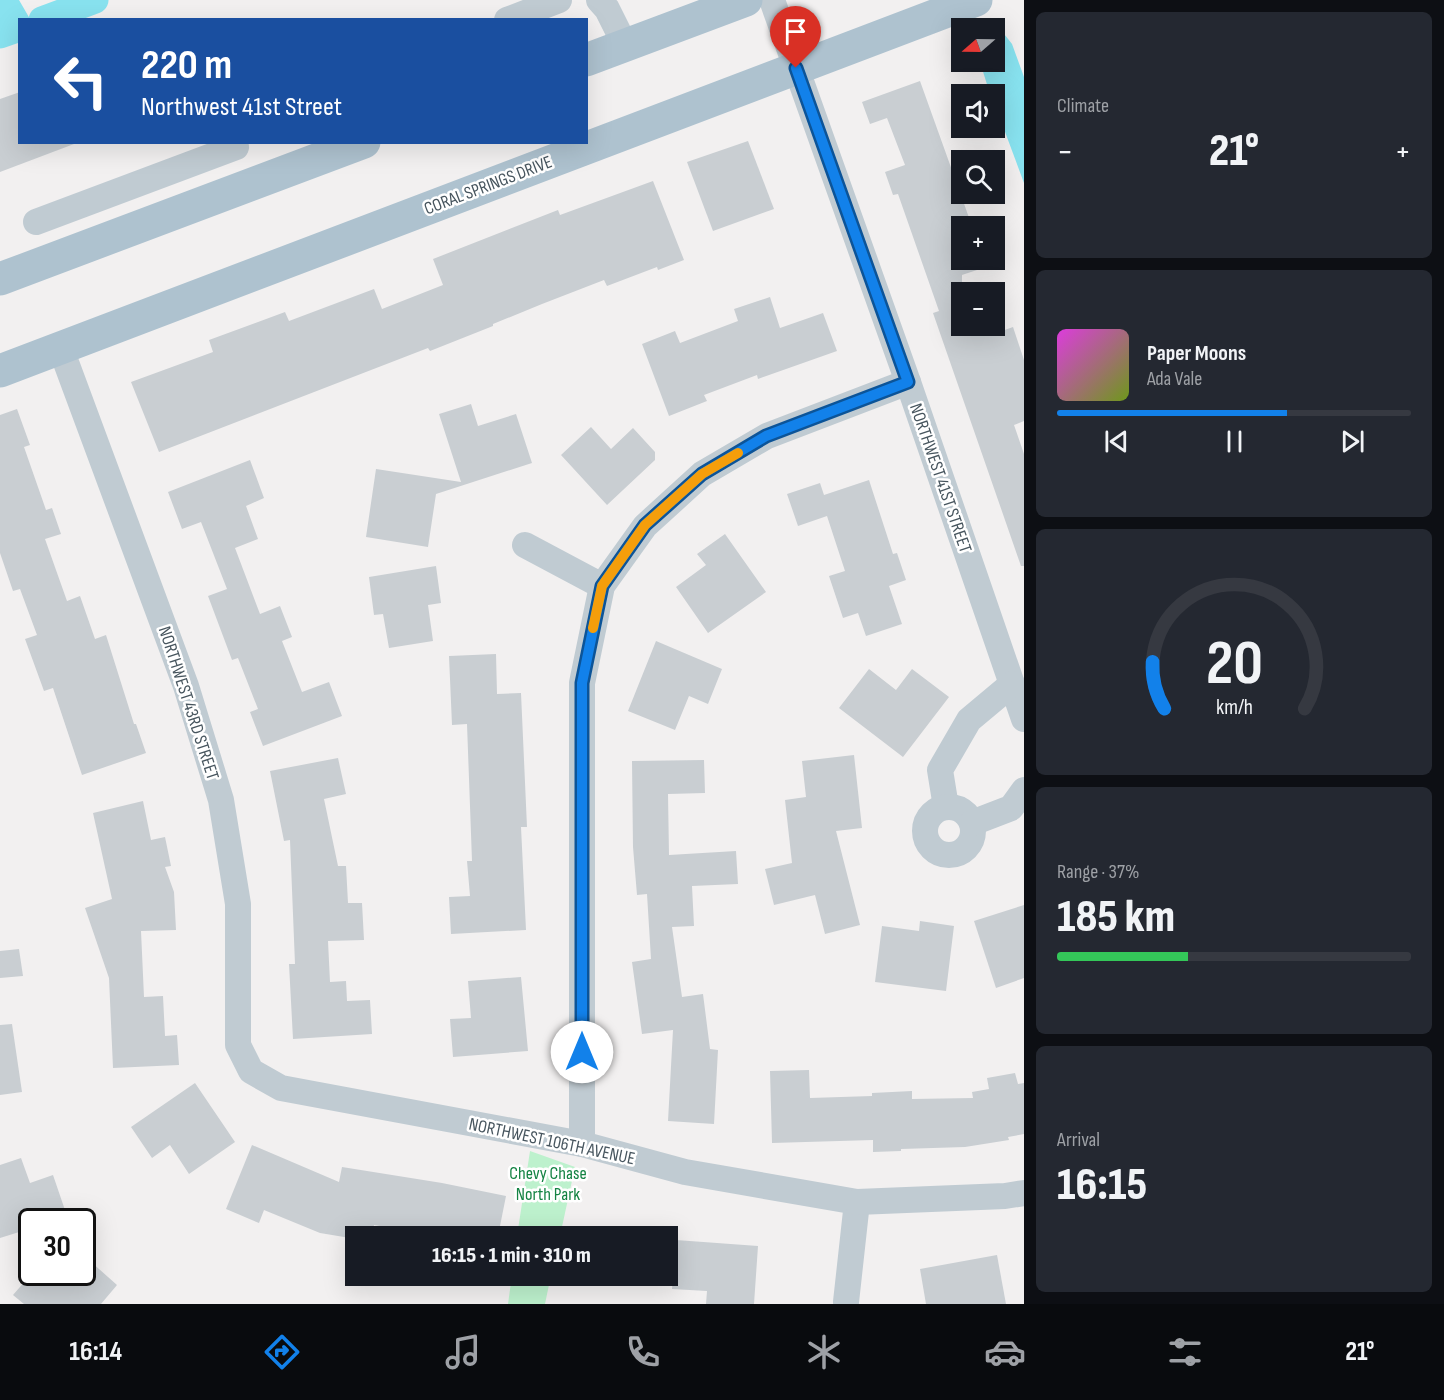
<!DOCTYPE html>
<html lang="en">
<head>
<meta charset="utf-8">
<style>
	body { margin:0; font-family:"Sofia Sans Condensed",sans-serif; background:#242831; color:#f1f3f6; height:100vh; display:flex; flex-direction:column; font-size:22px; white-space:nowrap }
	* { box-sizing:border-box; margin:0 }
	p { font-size:20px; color:#9ea1a6 }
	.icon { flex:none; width:33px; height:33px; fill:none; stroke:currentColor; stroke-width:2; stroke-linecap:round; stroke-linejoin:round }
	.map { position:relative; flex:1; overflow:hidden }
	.drawer { display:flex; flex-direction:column; gap:12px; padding:12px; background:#0d0f14; width:420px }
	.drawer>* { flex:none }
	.banner { position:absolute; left:18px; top:18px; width:570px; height:126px; border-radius:0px; box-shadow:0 6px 24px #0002; background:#1a4fa0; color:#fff; overflow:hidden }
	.needle { width:39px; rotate:250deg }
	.fabs { position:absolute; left:951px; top:18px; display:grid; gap:12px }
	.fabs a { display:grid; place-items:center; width:54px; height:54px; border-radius:0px; background:#171b24; box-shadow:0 6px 24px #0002; font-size:30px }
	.speed { position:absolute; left:18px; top:1208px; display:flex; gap:12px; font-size:30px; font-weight:700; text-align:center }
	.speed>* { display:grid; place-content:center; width:78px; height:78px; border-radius:50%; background:#171b24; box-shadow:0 6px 24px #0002; line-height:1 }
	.speed .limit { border:3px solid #111; border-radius:9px; background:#fff; color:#111 }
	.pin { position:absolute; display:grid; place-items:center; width:51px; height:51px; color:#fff; margin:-62px -26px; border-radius:50% 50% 50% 0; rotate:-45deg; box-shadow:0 0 6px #0007 }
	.pin .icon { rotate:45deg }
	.me { position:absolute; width:66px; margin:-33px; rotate:0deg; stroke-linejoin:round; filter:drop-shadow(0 0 4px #0008) }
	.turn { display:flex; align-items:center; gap:21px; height:126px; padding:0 24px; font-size:27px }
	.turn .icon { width:78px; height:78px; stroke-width:2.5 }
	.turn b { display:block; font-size:42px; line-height:51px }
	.big { font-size:45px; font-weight:800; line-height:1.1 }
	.drawer .widget { flex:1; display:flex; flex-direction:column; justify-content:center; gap:9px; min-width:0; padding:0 21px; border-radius:9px; background:#242831 }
	.drawer .dial { align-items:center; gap:0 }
	.dial svg { height:156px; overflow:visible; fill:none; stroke:#363941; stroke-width:7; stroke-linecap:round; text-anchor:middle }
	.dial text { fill:#f1f3f6; stroke:none }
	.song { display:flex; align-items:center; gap:18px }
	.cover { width:72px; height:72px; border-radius:9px; background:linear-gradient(135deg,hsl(300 70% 55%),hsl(80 70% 35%)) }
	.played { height:6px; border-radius:3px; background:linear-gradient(90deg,#1281ea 65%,#363941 65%) }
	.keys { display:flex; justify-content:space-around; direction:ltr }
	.heat { display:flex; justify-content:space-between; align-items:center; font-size:33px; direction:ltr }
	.charge { height:9px; border-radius:4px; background:linear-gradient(90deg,#34c759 37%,#363941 0) }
	.trip { position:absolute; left:345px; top:1226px; width:333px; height:60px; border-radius:0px; background:#171b24; box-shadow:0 6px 24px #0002; font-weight:800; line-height:60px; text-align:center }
	.tab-bar { display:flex; height:96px; justify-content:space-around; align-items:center; background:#090b0e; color:#9ea1a6 }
	.tab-bar .icon { width:42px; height:42px }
	.tab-bar .on { color:#1281ea }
	.tab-bar b { font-size:27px; color:#f1f3f6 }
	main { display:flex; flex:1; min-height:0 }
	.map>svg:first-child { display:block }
	.green { fill:#bdf1cd }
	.water { fill:#88e2ef }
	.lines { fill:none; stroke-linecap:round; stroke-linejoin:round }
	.canal { stroke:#88e2ef; stroke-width:27 }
	.building { fill:#c9ced2 }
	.minor { stroke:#c0cbd2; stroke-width:26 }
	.major { stroke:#aec2cf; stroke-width:33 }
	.route-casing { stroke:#0c5498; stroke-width:15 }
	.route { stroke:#1281ea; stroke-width:10 }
	.slow { stroke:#f59e0b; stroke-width:10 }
	.labels { text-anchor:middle; stroke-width:5; stroke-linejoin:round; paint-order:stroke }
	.street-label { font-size:18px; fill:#47555e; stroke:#fff }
	.park-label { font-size:18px; fill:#148343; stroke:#fff }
</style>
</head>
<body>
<main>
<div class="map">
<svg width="1024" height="1304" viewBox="0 0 1024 1304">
	<rect width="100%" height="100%" fill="#f2f0f0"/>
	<!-- green -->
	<g class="green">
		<path d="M530,1151l45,16 -15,69h-43z"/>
		<path d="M512,1275h39l-6,29h-37z"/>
	</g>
	<!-- water -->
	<g class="water">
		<path d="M0,0h19l11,19 -10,1 -1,8 -19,7z"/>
		<path d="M997,25l15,19 12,33v106l-29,-78 -1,-11h-4l-10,-32h14v-34h-12z"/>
	</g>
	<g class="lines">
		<!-- canal -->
		<g class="canal">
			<path d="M42,20l53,-20"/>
			<path d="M0,35l20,-7"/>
		</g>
	</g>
	<!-- building -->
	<g class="building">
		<path d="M920,81l52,145h-10v34h22l2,7 -24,8v51h22l4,10 25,-9 11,33v61l-10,4 10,29v112h-3l-88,-253 6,-2 -41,-117 -5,1 -8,-23 20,-7 -18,-47 -17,6 -8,-22z"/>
		<path d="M20,92v50h53l1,2 -74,28v-73z"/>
		<path d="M748,141l26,68 -61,22 -26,-69z"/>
		<path d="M653,181l31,79 -26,10 -1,-3 -50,19 -3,-6 -62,24 -49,20v2l-63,25 -2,-3 -269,104 -28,-70 82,-30 -4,-12 76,-28 4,9 85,-32 8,20 61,-24 -10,-26 125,-49 2,5z"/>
		<path d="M770,297l10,31 43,-15 14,38 -79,28 -1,-4 -53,20 3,6 -38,15 -27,-72 33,-13 5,12 58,-22 -4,-12z"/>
		<path d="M471,404l7,22 38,-12 16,49 -96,31 -8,53 -62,-10 10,-68 85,13 -22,-68z"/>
		<path d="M17,409l13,36 -6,2 22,63 6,-2 9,26 -16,5 22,62 13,-5 15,43 11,-4 28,89h2l10,29 -64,22 -29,-87 -9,3 -19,-52 12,-4 -17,-46 -7,2 -13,-38v-138z"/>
		<path d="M591,427l20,22 22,-21 22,24v8l-48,45 -46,-50z"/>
		<path d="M250,460l14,38 -18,8 12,33 -23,9 25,66 20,-8 12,31 -10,4 20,51 27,-10 13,34 -79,30 -13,-34 8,-3 -20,-51 -6,2 -24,-64 19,-7 -26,-67 -19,7 -14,-37z"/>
		<path d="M869,480l24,74 4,-1 9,27 -17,6 13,38 -36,12 -8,-23 -15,5 -14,-42 16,-5 -18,-55 -29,10 -11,-32 33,-11 4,12z"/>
		<path d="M725,534l41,58 -58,41 -32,-46 30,-22 -9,-11z"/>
		<path d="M436,566l5,37 -13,2 5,36 -44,7 -6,-34 -9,1 -5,-38z"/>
		<path d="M656,641l66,28 -14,35 -19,-8 -14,34 -47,-19z"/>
		<path d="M496,654l1,40 24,-1 6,134h-6l5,103 -75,4 -2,-37 21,-1 -3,-35h5l-5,-137 -15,1 -3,-69z"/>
		<path d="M869,669l27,21 16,-21 37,28 -46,60 -64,-49z"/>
		<path d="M854,755l8,73 -26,3 24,94 -35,9 -10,-39 -41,10 -9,-36 27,-6 -7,-63 21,-3 -4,-36z"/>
		<path d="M338,758l8,36 -22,5 14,67h8l2,37h14l2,37 -36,1 2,41 16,-1 1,20 23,-1 2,34 -79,5 -4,-75h6l-5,-124 -6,1 -14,-70z"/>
		<path d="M704,760l1,33 -37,1 1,61 67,-4 2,33 -46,2 2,40 -22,1 10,70 21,-3 7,55 8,1 -4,74 -46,-3 5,-91 -31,4 -10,-72 19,-3 -4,-65 -10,1 -4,-48 -1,-86z"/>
		<path d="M143,801l8,39 14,-3 6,29 -6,1 9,25 2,38 -35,1 3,66 19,-1 2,40 12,-1 2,30 -66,3 -4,-90 -24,-70 27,-9 -19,-86z"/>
		<path d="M1024,905v73l-28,10 -22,-67z"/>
		<path d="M920,921l34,5 -8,65 -71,-9 7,-56 37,5z"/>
		<path d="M19,949l4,27 -23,2v-27z"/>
		<path d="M521,977l7,74 -75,6 -3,-38 21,-1 -3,-37z"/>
		<path d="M12,1024l10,68 -22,3v-70z"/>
		<path d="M809,1070l1,28 62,-2v-3l40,-2v8l61,-1 -1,-6 17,-3 -2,-11 28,-5 3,11 6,-1v51l-16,3 1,3 -44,7 -64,2v2l-28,1v-12l-101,3 -2,-72z"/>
		<path d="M195,1083l40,59 -46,32 -19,-29 -18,13 -21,-31z"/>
		<path d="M252,1145l87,37 3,-15 100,16 64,13 -8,40h-63l-61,-11 -2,11h-16v3l-36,-6 -56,-23 -5,13 -33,-14z"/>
		<path d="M21,1158l9,25 23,-8 14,41 -15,5h-20v7l-32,10v-73z"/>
		<path d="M676,1240l82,6 -4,58h-48l1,-13 -35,-2z"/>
		<path d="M997,1255l9,49h-80l-6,-35z"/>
		<path d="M90,1261l27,24 -16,19h-77l-11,-9 20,-23h49z"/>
	</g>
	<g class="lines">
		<!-- minor -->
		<g class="minor">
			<path d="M599,0l8,9 18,36"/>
			<path d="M772,0l136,382 116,337"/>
			<path d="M507,20l52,-20"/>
			<path d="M36,222l200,-75"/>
			<path d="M61,349l125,337 35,114 17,104v141l13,26 30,17 301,56 103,28 172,30 -11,100"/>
			<path d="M525,545l77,41"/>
			<path d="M946,807l-6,-37 29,-50 43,-36"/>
			<circle cx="949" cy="831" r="24"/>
			<path d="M972,823l39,-15 13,-18"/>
			<path d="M582,1144v-461l20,-97 43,-60 57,-52 65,-38 141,-54"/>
			<path d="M857,1202l148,-6 19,-3"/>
		</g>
		<!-- major -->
		<g class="major">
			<path d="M586,60l160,-60"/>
			<path d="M0,279l364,-137"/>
			<path d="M0,371l976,-371"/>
		</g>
	</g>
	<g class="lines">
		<!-- route casing -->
		<g class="route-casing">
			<path id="route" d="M582,1052v-369l20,-97 43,-61 57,-51 64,-38 142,-54 -112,-314"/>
		</g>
		<!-- route -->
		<use href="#route" class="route"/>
		<!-- slow -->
		<path class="slow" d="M593,628l9,-42 43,-61 57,-51 36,-21"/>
	</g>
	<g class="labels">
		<!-- street labels -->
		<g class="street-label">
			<text transform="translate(488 185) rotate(-21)" y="6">CORAL SPRINGS DRIVE</text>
			<text transform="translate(941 478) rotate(71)" y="6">NORTHWEST 41ST STREET</text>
			<text transform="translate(189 703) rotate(72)" y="6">NORTHWEST 43RD STREET</text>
			<text transform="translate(552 1141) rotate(12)" y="6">NORTHWEST 106TH AVENUE</text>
		</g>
		<!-- park labels -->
		<g class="park-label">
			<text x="548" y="1179">Chevy Chase<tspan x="548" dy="21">North Park</tspan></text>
		</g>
	</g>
</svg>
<div class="fabs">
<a><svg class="needle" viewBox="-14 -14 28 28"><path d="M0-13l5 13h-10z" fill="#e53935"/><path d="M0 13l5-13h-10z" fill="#9ea1a6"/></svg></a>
<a><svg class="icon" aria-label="sound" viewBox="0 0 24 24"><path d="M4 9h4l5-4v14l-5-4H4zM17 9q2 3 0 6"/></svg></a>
<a><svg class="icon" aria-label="search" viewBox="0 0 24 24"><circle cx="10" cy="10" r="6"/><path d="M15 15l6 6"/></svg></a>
<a>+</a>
<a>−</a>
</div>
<div class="speed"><div class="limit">30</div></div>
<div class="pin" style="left:796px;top:68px;background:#d93025"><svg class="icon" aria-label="arrive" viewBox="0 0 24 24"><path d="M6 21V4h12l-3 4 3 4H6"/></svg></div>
<svg class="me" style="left:582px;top:1052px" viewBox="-20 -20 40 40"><circle r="19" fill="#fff"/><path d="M0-13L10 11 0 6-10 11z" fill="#1281ea"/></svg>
<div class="trip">16:15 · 1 min · 310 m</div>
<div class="banner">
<div class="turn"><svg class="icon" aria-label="left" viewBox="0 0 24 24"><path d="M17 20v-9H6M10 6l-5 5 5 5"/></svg><div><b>220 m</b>Northwest 41st Street</div></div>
</div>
</div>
<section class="drawer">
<div class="widget"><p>Climate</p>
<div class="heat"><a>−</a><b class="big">21°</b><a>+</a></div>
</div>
<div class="widget">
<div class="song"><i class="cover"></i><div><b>Paper Moons</b><p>Ada Vale</p></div></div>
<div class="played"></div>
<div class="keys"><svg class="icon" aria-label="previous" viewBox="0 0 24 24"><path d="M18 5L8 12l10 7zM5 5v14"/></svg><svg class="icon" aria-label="pause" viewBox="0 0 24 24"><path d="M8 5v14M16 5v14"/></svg><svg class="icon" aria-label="next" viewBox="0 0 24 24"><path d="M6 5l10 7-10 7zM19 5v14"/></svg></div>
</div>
<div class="widget dial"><svg viewBox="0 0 100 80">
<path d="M14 69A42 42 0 1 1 86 69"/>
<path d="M14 69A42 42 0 0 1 8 45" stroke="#1281ea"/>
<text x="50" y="56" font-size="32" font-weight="700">20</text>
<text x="50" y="72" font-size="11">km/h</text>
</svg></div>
<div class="widget"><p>Range · 37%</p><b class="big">185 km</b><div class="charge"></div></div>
<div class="widget"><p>Arrival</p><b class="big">16:15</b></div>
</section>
</main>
<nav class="tab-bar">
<b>16:14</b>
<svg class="icon on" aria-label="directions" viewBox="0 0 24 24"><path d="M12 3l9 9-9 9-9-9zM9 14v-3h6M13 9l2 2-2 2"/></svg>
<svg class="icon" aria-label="music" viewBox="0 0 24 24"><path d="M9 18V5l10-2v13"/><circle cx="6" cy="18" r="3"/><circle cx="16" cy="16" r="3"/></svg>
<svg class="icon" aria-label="phone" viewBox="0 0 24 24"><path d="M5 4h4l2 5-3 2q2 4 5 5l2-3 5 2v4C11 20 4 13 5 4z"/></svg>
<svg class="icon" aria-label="climate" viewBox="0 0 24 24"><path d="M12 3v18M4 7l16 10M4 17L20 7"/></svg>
<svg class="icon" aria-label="car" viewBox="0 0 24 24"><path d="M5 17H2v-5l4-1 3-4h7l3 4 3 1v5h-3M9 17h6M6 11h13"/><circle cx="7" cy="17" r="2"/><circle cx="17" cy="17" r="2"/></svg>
<svg class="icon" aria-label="filters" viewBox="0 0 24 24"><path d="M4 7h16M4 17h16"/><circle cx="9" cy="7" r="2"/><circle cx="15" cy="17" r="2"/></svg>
<b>21°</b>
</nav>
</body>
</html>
